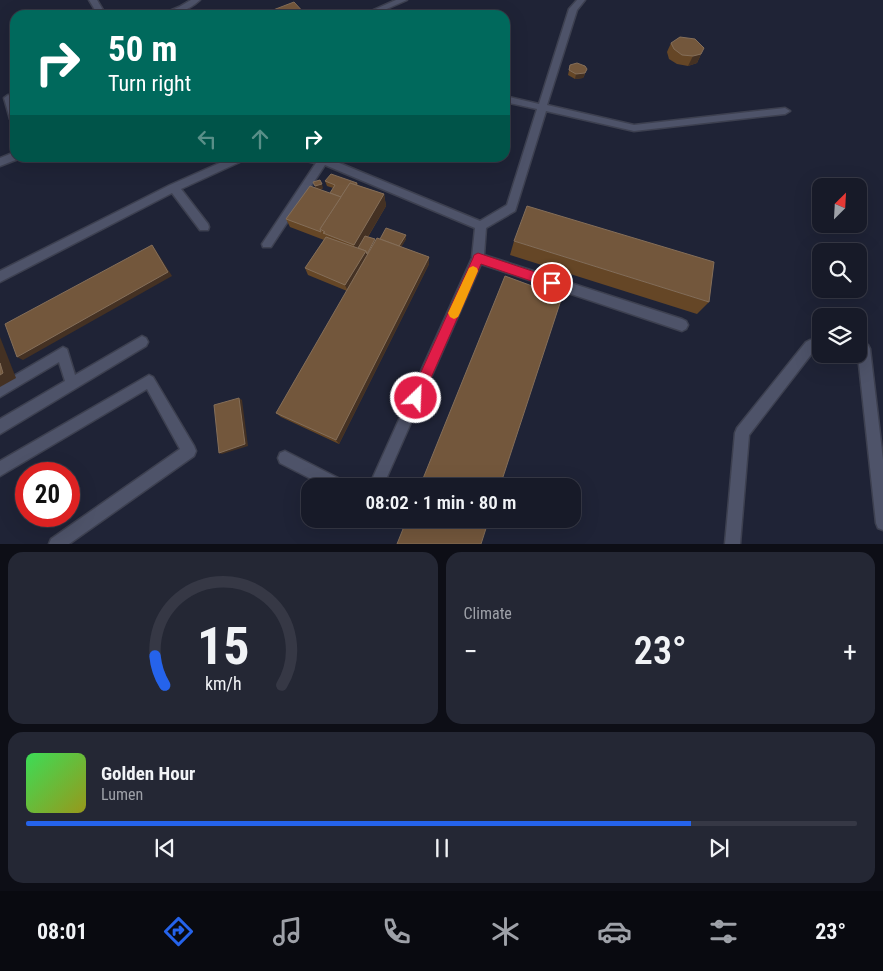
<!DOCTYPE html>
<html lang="en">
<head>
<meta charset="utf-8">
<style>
	body { margin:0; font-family:"Roboto Condensed",sans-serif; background:#242734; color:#f1f3f6; height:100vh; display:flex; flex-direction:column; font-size:19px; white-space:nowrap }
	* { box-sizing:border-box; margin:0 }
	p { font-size:16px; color:#9ea1a8 }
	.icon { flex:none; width:28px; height:28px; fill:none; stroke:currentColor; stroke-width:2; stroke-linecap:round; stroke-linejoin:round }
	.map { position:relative; height:544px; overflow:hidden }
	.side { display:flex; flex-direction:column; gap:8px; padding:8px; background:#0d0e16; flex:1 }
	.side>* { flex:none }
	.guide { position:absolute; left:10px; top:10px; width:500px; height:152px; border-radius:15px; box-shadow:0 5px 20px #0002,0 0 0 1px #363845; background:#00695c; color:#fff; overflow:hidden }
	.needle { width:32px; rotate:24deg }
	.buttons { position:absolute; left:812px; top:178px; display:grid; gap:10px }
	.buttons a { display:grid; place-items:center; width:55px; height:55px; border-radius:10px; background:#171a28; box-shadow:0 5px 20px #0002,0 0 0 1px #363845; font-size:25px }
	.speed { position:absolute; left:15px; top:462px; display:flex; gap:10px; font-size:25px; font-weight:700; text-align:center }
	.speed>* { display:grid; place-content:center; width:65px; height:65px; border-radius:50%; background:#171a28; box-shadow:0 5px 20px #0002,0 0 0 1px #363845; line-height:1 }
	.speed .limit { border:8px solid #d22; background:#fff; color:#111 }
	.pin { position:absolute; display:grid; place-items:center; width:42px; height:42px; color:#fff; margin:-21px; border:2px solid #fff; border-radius:50%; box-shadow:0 1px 5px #0007 }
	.me { position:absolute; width:55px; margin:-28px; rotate:24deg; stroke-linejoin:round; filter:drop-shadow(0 0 4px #0008) }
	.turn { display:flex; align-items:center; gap:18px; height:105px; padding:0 15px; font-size:22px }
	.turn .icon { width:65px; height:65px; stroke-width:2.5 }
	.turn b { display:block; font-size:35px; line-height:42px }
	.lanes { display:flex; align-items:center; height:48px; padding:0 15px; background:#0003; justify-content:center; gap:25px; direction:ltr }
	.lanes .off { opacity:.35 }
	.big { font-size:38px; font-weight:600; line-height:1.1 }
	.side .card { flex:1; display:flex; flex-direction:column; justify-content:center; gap:8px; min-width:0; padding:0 18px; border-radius:15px; background:#242734 }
	.side .dial { align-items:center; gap:0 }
	.dial svg { height:130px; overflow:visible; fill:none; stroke:#363845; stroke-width:7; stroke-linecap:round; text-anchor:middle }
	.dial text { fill:#f1f3f6; stroke:none }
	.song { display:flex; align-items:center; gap:15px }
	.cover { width:60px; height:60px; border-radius:8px; background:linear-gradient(135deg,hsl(130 70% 55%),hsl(60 70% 35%)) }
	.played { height:5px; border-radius:2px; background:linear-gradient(90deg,#2563eb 80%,#363845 80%) }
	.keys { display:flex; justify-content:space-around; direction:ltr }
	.heat { display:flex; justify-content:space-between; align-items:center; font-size:28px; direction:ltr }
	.side .tiles { flex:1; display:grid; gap:8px; grid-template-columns:1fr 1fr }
	.card:last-child { grid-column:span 2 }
	.trip { position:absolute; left:301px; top:478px; width:280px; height:50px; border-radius:15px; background:#171a28; box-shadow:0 5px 20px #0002,0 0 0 1px #363845; font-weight:600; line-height:50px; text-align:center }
	.tab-bar { display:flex; height:80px; justify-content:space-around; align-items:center; background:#090a10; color:#9ea1a8 }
	.tab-bar .icon { width:35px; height:35px }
	.tab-bar .on { color:#2563eb }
	.tab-bar b { font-size:22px; color:#f1f3f6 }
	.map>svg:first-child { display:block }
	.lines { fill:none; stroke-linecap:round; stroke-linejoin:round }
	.service-casing { stroke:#3d4050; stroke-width:3 }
	.service { fill:#4e5369; fill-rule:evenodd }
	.wall { fill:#654626 }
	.shaded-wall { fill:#443123 }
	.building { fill:#73573c; stroke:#846e59 }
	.route { fill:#e11d48; stroke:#92132f }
	.slow { fill:#f59e0b }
</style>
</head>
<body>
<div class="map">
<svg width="883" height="544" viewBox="0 0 883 544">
	<rect width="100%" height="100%" fill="#1f2336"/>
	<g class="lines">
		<!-- service casing -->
		<g class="service-casing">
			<g id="service">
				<path d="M89,0h8l9,15h-8z"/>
				<path d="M191,0h9c-12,11 -25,15 -40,15l19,-8z"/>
				<path d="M396,0h11l-34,15h-11z"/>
				<path d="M577,0h8l-8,10 -30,95 87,20 151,-17 5,3 -5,3 -151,17 -88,-20 -30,97 -1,3 -29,17 -2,27 198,64 4,2 2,4 -2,4 -4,2 -201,-67 -98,222h-14l103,-228 3,-30 -150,-63 -54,82h-8l-1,-3 54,-81 -10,-2 -2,-3h23l153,63 27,-16 30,-96 -32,-7v-6l34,8 30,-95z"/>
				<path d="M8,95l3,1 4,9v17l-5,-3 -6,-21z"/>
				<path d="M15,152v6l3,1 -18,7v-8z"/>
				<path d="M231,158h13l-2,3 -61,28 27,35 1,3 -1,3h-8l-28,-37 -172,89v-11l170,-86z"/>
				<path d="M142,336l4,2 2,4 -2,4 -146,88v-15l65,-38 -6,-19 -59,35v-13l63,-37 4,2 8,26z"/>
				<path d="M810,340h11v12h-8l-64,83 -9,109h-15l10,-111 2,-5 69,-86z"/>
				<path d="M859,343l9,2 2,4 13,111v70l-5,-2 -2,-5 -18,-168 -2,-1h3z"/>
				<path d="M149,375l4,2 41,69 2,5 -2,5 -125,88h-20l2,-5 129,-90 -33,-60 -147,87v-15z"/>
				<path d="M285,451l59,30 2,5h-21l-45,-23 -2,-5 2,-5z"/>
			</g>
		</g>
		<!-- service -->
		<use href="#service" class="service"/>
	</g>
	<!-- wall -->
	<g class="wall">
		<path d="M671,43l30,11 -4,9 -9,3 -11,-2 -8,-5 -2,-7z"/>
		<path d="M570,65l15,9 -2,4 -8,1 -7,-4z"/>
		<path d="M325,181l32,2 1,2 26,9 2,12 -18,31 7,2v3l5,-3 26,-4v4l-5,8 28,10v7l-90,180 -58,-27 -5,-4 71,-122 -39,-16 -3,-7 19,-28 -34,-13 -4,-8 29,-31h8l-3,2 10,3 3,-5 -6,-2z"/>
		<path d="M514,241l195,61 -12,12 -187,-59z"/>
	</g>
	<!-- shaded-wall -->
	<g class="shaded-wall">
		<path d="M701,54l-4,9 -9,3 5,-10z"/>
		<path d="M587,69l-4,9 -8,1 1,-5z"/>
		<path d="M322,184l1,4 -7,3 -1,-5z"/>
		<path d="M384,194l2,12 -29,49 -3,-10z"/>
		<path d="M406,235v4l-8,14v-4z"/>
		<path d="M375,239v4l-27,49 -3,-7 21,-34z"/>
		<path d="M152,245l3,4 17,27 -149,84 -6,-3z"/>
		<path d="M429,257v7l-90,180 -3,-4z"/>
		<path d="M0,337l16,41 -16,9z"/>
		<path d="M239,398l3,2 6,46 -26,8 -3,-1z"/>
	</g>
	<!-- building -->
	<g class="building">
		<path d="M294,2l12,13h-46z"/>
		<path d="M680,37l15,2 9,9 -3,6 -8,2 -11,-1 -8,-6 -3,-6z"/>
		<path d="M577,63l8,3 2,3 -2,4 -9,1 -7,-4 1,-5z"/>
		<path d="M331,174l26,9 -1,2 -6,-2 -9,14 -11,-4 5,-8 -10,-4z"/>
		<path d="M320,180l2,4 -7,2 -2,-4z"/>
		<path d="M350,183l34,11 -30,51 -31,-12 2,-1 -5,-3z"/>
		<path d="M310,186l31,11 -21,32 1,3 -35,-13z"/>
		<path d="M527,206l187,56 -5,40 -195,-61z"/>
		<path d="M386,228l20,7 -7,11 -19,-7z"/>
		<path d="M365,236l10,3 -8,15 -1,-3 -8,-3z"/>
		<path d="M326,237l40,14 -21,34 -40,-17z"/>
		<path d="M377,238l52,19 -93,183 -60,-27z"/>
		<path d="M152,245l16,27 -151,85 -12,-33z"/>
		<path d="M505,276l57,21 -62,189h-80z"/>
		<path d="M0,363l3,10 -3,2z"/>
		<path d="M239,398l6,46 -26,9 -5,-48z"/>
		<path d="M407,519h82l-8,25h-84z"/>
	</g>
	<!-- route -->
	<path class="route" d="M478,253l78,26 2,4 -2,3 -4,2 -71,-24 -61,139 -4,2 -5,-2 -2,-5 2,-4 62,-136 1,-3z"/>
	<!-- slow -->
	<path class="slow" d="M473,266l4,2 1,3 -18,42 -2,4 -4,2 -4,-2 -2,-4 21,-45z"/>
</svg>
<div class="buttons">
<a><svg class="needle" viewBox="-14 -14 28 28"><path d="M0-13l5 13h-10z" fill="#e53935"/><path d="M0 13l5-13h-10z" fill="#9ea1a8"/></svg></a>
<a><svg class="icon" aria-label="search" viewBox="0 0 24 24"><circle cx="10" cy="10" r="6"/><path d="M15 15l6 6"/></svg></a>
<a><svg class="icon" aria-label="layers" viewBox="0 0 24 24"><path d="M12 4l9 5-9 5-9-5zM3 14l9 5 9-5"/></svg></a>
</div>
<div class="speed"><div class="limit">20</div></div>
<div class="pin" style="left:552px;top:283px;background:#d93025"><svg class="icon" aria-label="arrive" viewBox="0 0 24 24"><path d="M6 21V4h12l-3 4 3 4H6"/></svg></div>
<svg class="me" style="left:416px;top:398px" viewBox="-20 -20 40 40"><circle r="17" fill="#e11d48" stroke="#fff" stroke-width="3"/><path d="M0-11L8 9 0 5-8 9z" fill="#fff"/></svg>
<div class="trip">08:02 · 1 min · 80 m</div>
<div class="guide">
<div class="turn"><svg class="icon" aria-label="right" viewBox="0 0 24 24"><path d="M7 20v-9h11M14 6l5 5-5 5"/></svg><div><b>50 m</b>Turn right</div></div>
<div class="lanes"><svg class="icon off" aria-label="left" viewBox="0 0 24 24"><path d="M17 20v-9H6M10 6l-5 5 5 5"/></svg><svg class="icon off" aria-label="ahead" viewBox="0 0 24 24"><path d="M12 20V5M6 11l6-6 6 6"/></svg><svg class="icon" aria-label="right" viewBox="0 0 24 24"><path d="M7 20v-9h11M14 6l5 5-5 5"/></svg></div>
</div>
</div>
<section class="side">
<div class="tiles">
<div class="card dial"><svg viewBox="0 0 100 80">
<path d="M14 69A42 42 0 1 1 86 69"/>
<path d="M14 69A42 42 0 0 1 8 51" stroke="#2563eb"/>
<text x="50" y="56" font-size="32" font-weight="700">15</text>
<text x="50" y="72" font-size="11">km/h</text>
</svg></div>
<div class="card"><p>Climate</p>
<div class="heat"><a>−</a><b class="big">23°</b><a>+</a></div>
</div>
<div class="card">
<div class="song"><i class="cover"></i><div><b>Golden Hour</b><p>Lumen</p></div></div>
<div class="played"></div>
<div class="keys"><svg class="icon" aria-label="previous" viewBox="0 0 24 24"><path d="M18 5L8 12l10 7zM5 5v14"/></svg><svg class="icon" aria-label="pause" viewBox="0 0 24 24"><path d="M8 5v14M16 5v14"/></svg><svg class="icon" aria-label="next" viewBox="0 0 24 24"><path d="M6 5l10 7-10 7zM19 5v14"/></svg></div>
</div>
</div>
</section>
<nav class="tab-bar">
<b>08:01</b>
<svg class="icon on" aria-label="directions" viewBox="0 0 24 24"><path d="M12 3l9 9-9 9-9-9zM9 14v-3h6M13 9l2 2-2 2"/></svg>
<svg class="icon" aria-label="music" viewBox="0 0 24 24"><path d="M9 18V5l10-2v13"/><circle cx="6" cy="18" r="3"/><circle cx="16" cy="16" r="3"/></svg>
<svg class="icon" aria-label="phone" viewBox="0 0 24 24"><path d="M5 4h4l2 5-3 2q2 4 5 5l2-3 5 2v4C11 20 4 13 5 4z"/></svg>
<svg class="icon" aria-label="climate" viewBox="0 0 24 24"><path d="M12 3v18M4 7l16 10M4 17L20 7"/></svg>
<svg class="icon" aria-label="car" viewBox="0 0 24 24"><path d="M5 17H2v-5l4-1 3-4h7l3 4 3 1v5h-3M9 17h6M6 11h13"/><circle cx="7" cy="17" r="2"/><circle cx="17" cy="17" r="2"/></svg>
<svg class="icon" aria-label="filters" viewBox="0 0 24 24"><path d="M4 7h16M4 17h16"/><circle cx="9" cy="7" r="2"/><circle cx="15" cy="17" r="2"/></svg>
<b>23°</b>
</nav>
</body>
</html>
